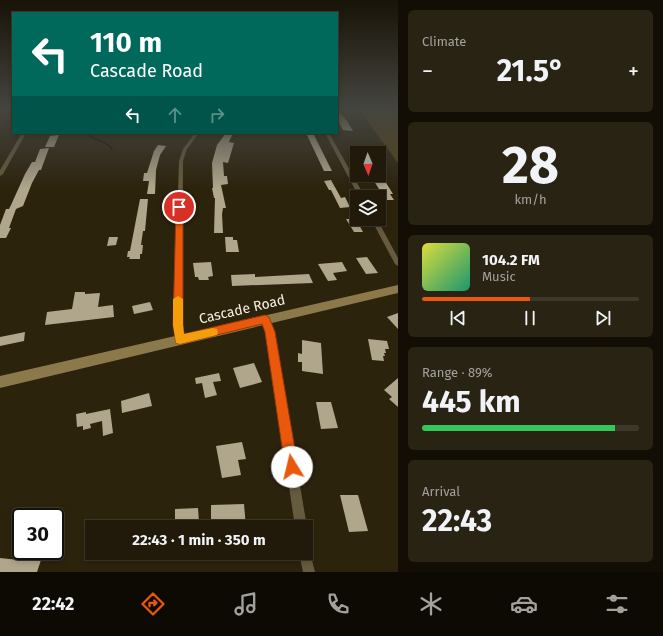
<!DOCTYPE html>
<html lang="en">
<head>
<meta charset="utf-8">
<style>
	body { margin:0; font-family:"Fira Sans",sans-serif; background:#292313; color:#f1f3f6; height:100vh; display:flex; flex-direction:column; font-size:15px; white-space:nowrap }
	* { box-sizing:border-box; margin:0 }
	p { font-size:13px; color:#a2a19c }
	.icon { flex:none; width:22px; height:22px; fill:none; stroke:currentColor; stroke-width:2; stroke-linecap:round; stroke-linejoin:round }
	.map { position:relative; flex:1; overflow:hidden }
	.sheet { display:flex; flex-direction:column; gap:10px; padding:10px; background:#120e06; width:265px }
	.sheet>* { flex:none }
	.hud { position:absolute; left:12px; top:12px; width:326px; height:122px; border-radius:0px; box-shadow:0 2px 6px #0003,0 0 0 1px #3e382b; background:#00695c; color:#fff; overflow:hidden }
	.needle { width:26px; rotate:178deg }
	.controls { position:absolute; left:350px; top:146px; display:grid; gap:8px }
	.controls a { display:grid; place-items:center; width:36px; height:36px; border-radius:0px; background:#211a0a; box-shadow:0 2px 6px #0003,0 0 0 1px #3e382b; font-size:20px }
	.speed { position:absolute; left:12px; top:508px; display:flex; gap:8px; font-size:20px; font-weight:700; text-align:center }
	.speed>* { display:grid; place-content:center; width:52px; height:52px; border-radius:50%; background:#211a0a; box-shadow:0 2px 6px #0003,0 0 0 1px #3e382b; line-height:1 }
	.speed .limit { border:2px solid #111; border-radius:6px; background:#fff; color:#111 }
	.pin { position:absolute; display:grid; place-items:center; width:34px; height:34px; color:#fff; margin:-17px; border:2px solid #fff; border-radius:50%; box-shadow:0 1px 4px #0007 }
	.me { position:absolute; width:44px; margin:-22px; rotate:351deg; stroke-linejoin:round; filter:drop-shadow(0 0 3px #0008) }
	.turn { display:flex; align-items:center; gap:14px; height:84px; padding:0 12px; font-size:18px }
	.turn .icon { width:52px; height:52px; stroke-width:2.5 }
	.turn b { display:block; font-size:28px; line-height:34px }
	.lanes { display:flex; align-items:center; height:38px; padding:0 12px; background:#0003; justify-content:center; gap:20px; direction:ltr }
	.lanes .off { opacity:.35 }
	.big { font-size:30px; font-weight:700; line-height:1.1 }
	.sheet .tile { flex:1; display:flex; flex-direction:column; justify-content:center; gap:6px; min-width:0; padding:0 14px; border-radius:6px; background:#292313 }
	.sheet .dial { align-items:center; gap:0 }
	.dial b { font-size:52px; line-height:1 }
	.song { display:flex; align-items:center; gap:12px }
	.cover { width:48px; height:48px; border-radius:6px; background:linear-gradient(135deg,hsl(60 70% 55%),hsl(160 70% 35%)) }
	.played { height:4px; border-radius:2px; background:linear-gradient(90deg,#ea580c 50%,#3e382b 50%) }
	.keys { display:flex; justify-content:space-around; direction:ltr }
	.heat { display:flex; justify-content:space-between; align-items:center; font-size:22px; direction:ltr }
	.charge { height:6px; border-radius:3px; background:linear-gradient(90deg,#34c759 89%,#3e382b 0) }
	.trip { position:absolute; left:85px; top:520px; width:228px; height:40px; border-radius:0px; background:#211a0a; box-shadow:0 2px 6px #0003,0 0 0 1px #3e382b; font-weight:700; line-height:40px; text-align:center }
	.menu { display:flex; height:64px; justify-content:space-around; align-items:center; background:#0d0a04; color:#a2a19c }
	.menu .icon { width:28px; height:28px }
	.menu .on { color:#ea580c }
	.menu b { font-size:18px; color:#f1f3f6 }
	main { display:flex; flex:1; min-height:0 }
	.map>svg:first-child { display:block }
	.green { fill:#544313 }
	.lines { fill:none; stroke-linecap:round; stroke-linejoin:round }
	.stream { stroke:#130b00; stroke-width:1.5 }
	.building { fill:#b0a68c }
	.minor { fill:#665b3f; fill-rule:evenodd }
	.secondary { fill:#8b794c; fill-rule:evenodd }
	.route { fill:#ea580c; stroke:#983908 }
	.slow { fill:#f59e0b }
	.labels { text-anchor:middle; stroke-width:4; stroke-linejoin:round; paint-order:stroke }
	.street-label { font-size:14px; fill:#f6f0e3; stroke:#2c230d }
</style>
</head>
<body>
<main>
<div class="map">
<svg width="398" height="572" viewBox="0 0 398 572">
	<rect width="100%" height="100%" fill="#2c230d"/>
	<!-- green -->
	<path class="green" d="M359,109h39v54z"/>
	<g class="lines">
		<!-- stream -->
		<path class="stream" d="M86,133c8,8 19,6 26,16"/>
	</g>
	<!-- building -->
	<g class="building">
		<path d="M337,109l10,12 6,10 -10,-1 -6,-11z"/>
		<path d="M226,133h7l-4,9 5,1 -6,20 -5,-1 1,14h3l1,8 -7,1 5,23h-3l-1,6 1,19h-9l1,-35h-1l-2,-10h1l-1,-25 5,-18z"/>
		<path d="M306,133h7l19,38h-8z"/>
		<path d="M59,135l-5,12h-9l5,-11z"/>
		<path d="M158,145l8,1 -6,9 -4,15 -1,24h-8l2,-13h-6l1,-8h3l7,-22z"/>
		<path d="M49,148l-8,22h-2l-7,13 -9,23 -7,3 -7,19h2l-5,10h-6v-13l6,-16h3l2,-4 14,-31 7,-12h3l5,-13z"/>
		<path d="M372,178h11l10,16h-3l4,6h-8z"/>
		<path d="M331,180l10,18 4,-1 5,10 -10,1 -9,-18h-2l-5,-9z"/>
		<path d="M140,199h8l-3,32h-2l-2,14h2l-1,9h-2v5h-11l1,-2h-3l1,-6h2z"/>
		<path d="M346,219h7l2,2h2l6,11h-9z"/>
		<path d="M109,237h9l-2,8 -9,1z"/>
		<path d="M225,237h8v3h4l2,12h-13z"/>
		<path d="M367,257l11,16 -12,1 -10,-16z"/>
		<path d="M211,262l2,14 -5,1 1,3h-10l-1,-3h-3l-2,-14z"/>
		<path d="M342,262l5,9 -14,2 4,7 -9,1 -10,-17z"/>
		<path d="M255,274v3l54,-3 4,9 -81,3 -1,-11z"/>
		<path d="M75,292h10v2l15,-1 -2,14 15,-2 1,12 -69,8 2,-13 25,-3z"/>
		<path d="M150,302l3,8 -19,4 -2,-8z"/>
		<path d="M398,313v16l-11,-12z"/>
		<path d="M25,332l-1,9 -24,5v-9z"/>
		<path d="M368,339l19,2 2,8h-4l1,4h-2l1,3h-2l1,5 -12,-1z"/>
		<path d="M302,340l19,3 2,31 -21,-3v-9h-4v-9l4,1z"/>
		<path d="M254,363l8,19 -22,6 -7,-20z"/>
		<path d="M219,373l2,8 -8,1 4,13 -12,3 -3,-15 -6,1 -1,-6z"/>
		<path d="M398,378v29l-9,-8 3,-2 -8,-7z"/>
		<path d="M149,393l3,13 -30,7 -1,-12z"/>
		<path d="M316,402h15l7,26 -17,1z"/>
		<path d="M110,409l3,24 -10,3 -1,-15 -12,3 1,4 -8,2v-4l-6,1 -1,-13 10,-2v2z"/>
		<path d="M242,442l4,17 -8,1 3,15 -19,3 -6,-32z"/>
		<path d="M340,495h18l10,36 -19,1z"/>
		<path d="M244,504l2,23h-15v-4h-20v-18z"/>
		<path d="M198,508l1,14 -15,1v4h-6v-4h-3v-14z"/>
		<path d="M27,551h17l-7,21h-37v-14l19,2 2,-6 4,1z"/>
	</g>
	<g class="lines">
		<!-- minor -->
		<g class="minor">
			<path d="M22,133h4l-23,41 -3,2v-6z"/>
			<path d="M195,133h4l-12,16 -4,12 -1,164 2,14 -1,2 -3,1 -3,-1 -3,-16 5,-164 4,-12z"/>
			<path d="M325,133h4l36,64h-6z"/>
			<path d="M371,219h6l21,39v8l-3,-2z"/>
			<path d="M265,316l3,1 6,15 33,195 -1,1v-1h-11l-29,-195 -5,-13 1,-2z"/>
			<path d="M306,548l3,1 6,23h-12l-4,-19h7z"/>
		</g>
		<!-- secondary -->
		<path class="secondary" d="M398,285v8l-398,95v-12z"/>
	</g>
	<!-- sky -->
	<linearGradient id="sky" x2="0" y2="1"><stop stop-color="#181307"/><stop offset="0.58" stop-color="#454540"/><stop offset="1" stop-color="#454540" stop-opacity="0"/></linearGradient>
	<rect width="398" height="189" fill="url(#sky)"/>
	<!-- route -->
	<path class="route" d="M179,204l4,3v118l1,9 81,-19 4,2 6,15 23,135 -2,5 -4,2 -5,-2 -2,-5 -20,-135 -3,-8 -82,20 -4,-1 -3,-18 3,-118z"/>
	<!-- slow -->
	<path class="slow" d="M178,296l5,3v26l1,9 29,-6 4,1 1,3 -1,3 -37,9 -4,-1 -3,-18v-26z"/>
	<g class="labels">
		<!-- street labels -->
		<g class="street-label">
			<text transform="translate(242 309) rotate(-13)" y="5">Cascade Road</text>
		</g>
	</g>
</svg>
<div class="controls">
<a><svg class="needle" viewBox="-14 -14 28 28"><path d="M0-13l5 13h-10z" fill="#e53935"/><path d="M0 13l5-13h-10z" fill="#a2a19c"/></svg></a>
<a><svg class="icon" aria-label="layers" viewBox="0 0 24 24"><path d="M12 4l9 5-9 5-9-5zM3 14l9 5 9-5"/></svg></a>
</div>
<div class="speed"><div class="limit">30</div></div>
<div class="pin" style="left:179px;top:207px;background:#d93025"><svg class="icon" aria-label="arrive" viewBox="0 0 24 24"><path d="M6 21V4h12l-3 4 3 4H6"/></svg></div>
<svg class="me" style="left:292px;top:467px" viewBox="-20 -20 40 40"><circle r="19" fill="#fff"/><path d="M0-13L10 11 0 6-10 11z" fill="#ea580c"/></svg>
<div class="trip">22:43 · 1 min · 350 m</div>
<div class="hud">
<div class="turn"><svg class="icon" aria-label="left" viewBox="0 0 24 24"><path d="M17 20v-9H6M10 6l-5 5 5 5"/></svg><div><b>110 m</b>Cascade Road</div></div>
<div class="lanes"><svg class="icon" aria-label="left" viewBox="0 0 24 24"><path d="M17 20v-9H6M10 6l-5 5 5 5"/></svg><svg class="icon off" aria-label="ahead" viewBox="0 0 24 24"><path d="M12 20V5M6 11l6-6 6 6"/></svg><svg class="icon off" aria-label="right" viewBox="0 0 24 24"><path d="M7 20v-9h11M14 6l5 5-5 5"/></svg></div>
</div>
</div>
<section class="sheet">
<div class="tile"><p>Climate</p>
<div class="heat"><a>−</a><b class="big">21.5°</b><a>+</a></div>
</div>
<div class="tile dial"><b>28</b><p>km/h</p></div>
<div class="tile">
<div class="song"><i class="cover"></i><div><b>104.2 FM</b><p>Music</p></div></div>
<div class="played"></div>
<div class="keys"><svg class="icon" aria-label="previous" viewBox="0 0 24 24"><path d="M18 5L8 12l10 7zM5 5v14"/></svg><svg class="icon" aria-label="pause" viewBox="0 0 24 24"><path d="M8 5v14M16 5v14"/></svg><svg class="icon" aria-label="next" viewBox="0 0 24 24"><path d="M6 5l10 7-10 7zM19 5v14"/></svg></div>
</div>
<div class="tile"><p>Range · 89%</p><b class="big">445 km</b><div class="charge"></div></div>
<div class="tile"><p>Arrival</p><b class="big">22:43</b></div>
</section>
</main>
<nav class="menu">
<b>22:42</b>
<svg class="icon on" aria-label="directions" viewBox="0 0 24 24"><path d="M12 3l9 9-9 9-9-9zM9 14v-3h6M13 9l2 2-2 2"/></svg>
<svg class="icon" aria-label="music" viewBox="0 0 24 24"><path d="M9 18V5l10-2v13"/><circle cx="6" cy="18" r="3"/><circle cx="16" cy="16" r="3"/></svg>
<svg class="icon" aria-label="phone" viewBox="0 0 24 24"><path d="M5 4h4l2 5-3 2q2 4 5 5l2-3 5 2v4C11 20 4 13 5 4z"/></svg>
<svg class="icon" aria-label="climate" viewBox="0 0 24 24"><path d="M12 3v18M4 7l16 10M4 17L20 7"/></svg>
<svg class="icon" aria-label="car" viewBox="0 0 24 24"><path d="M5 17H2v-5l4-1 3-4h7l3 4 3 1v5h-3M9 17h6M6 11h13"/><circle cx="7" cy="17" r="2"/><circle cx="17" cy="17" r="2"/></svg>
<svg class="icon" aria-label="filters" viewBox="0 0 24 24"><path d="M4 7h16M4 17h16"/><circle cx="9" cy="7" r="2"/><circle cx="15" cy="17" r="2"/></svg>
</nav>
</body>
</html>
